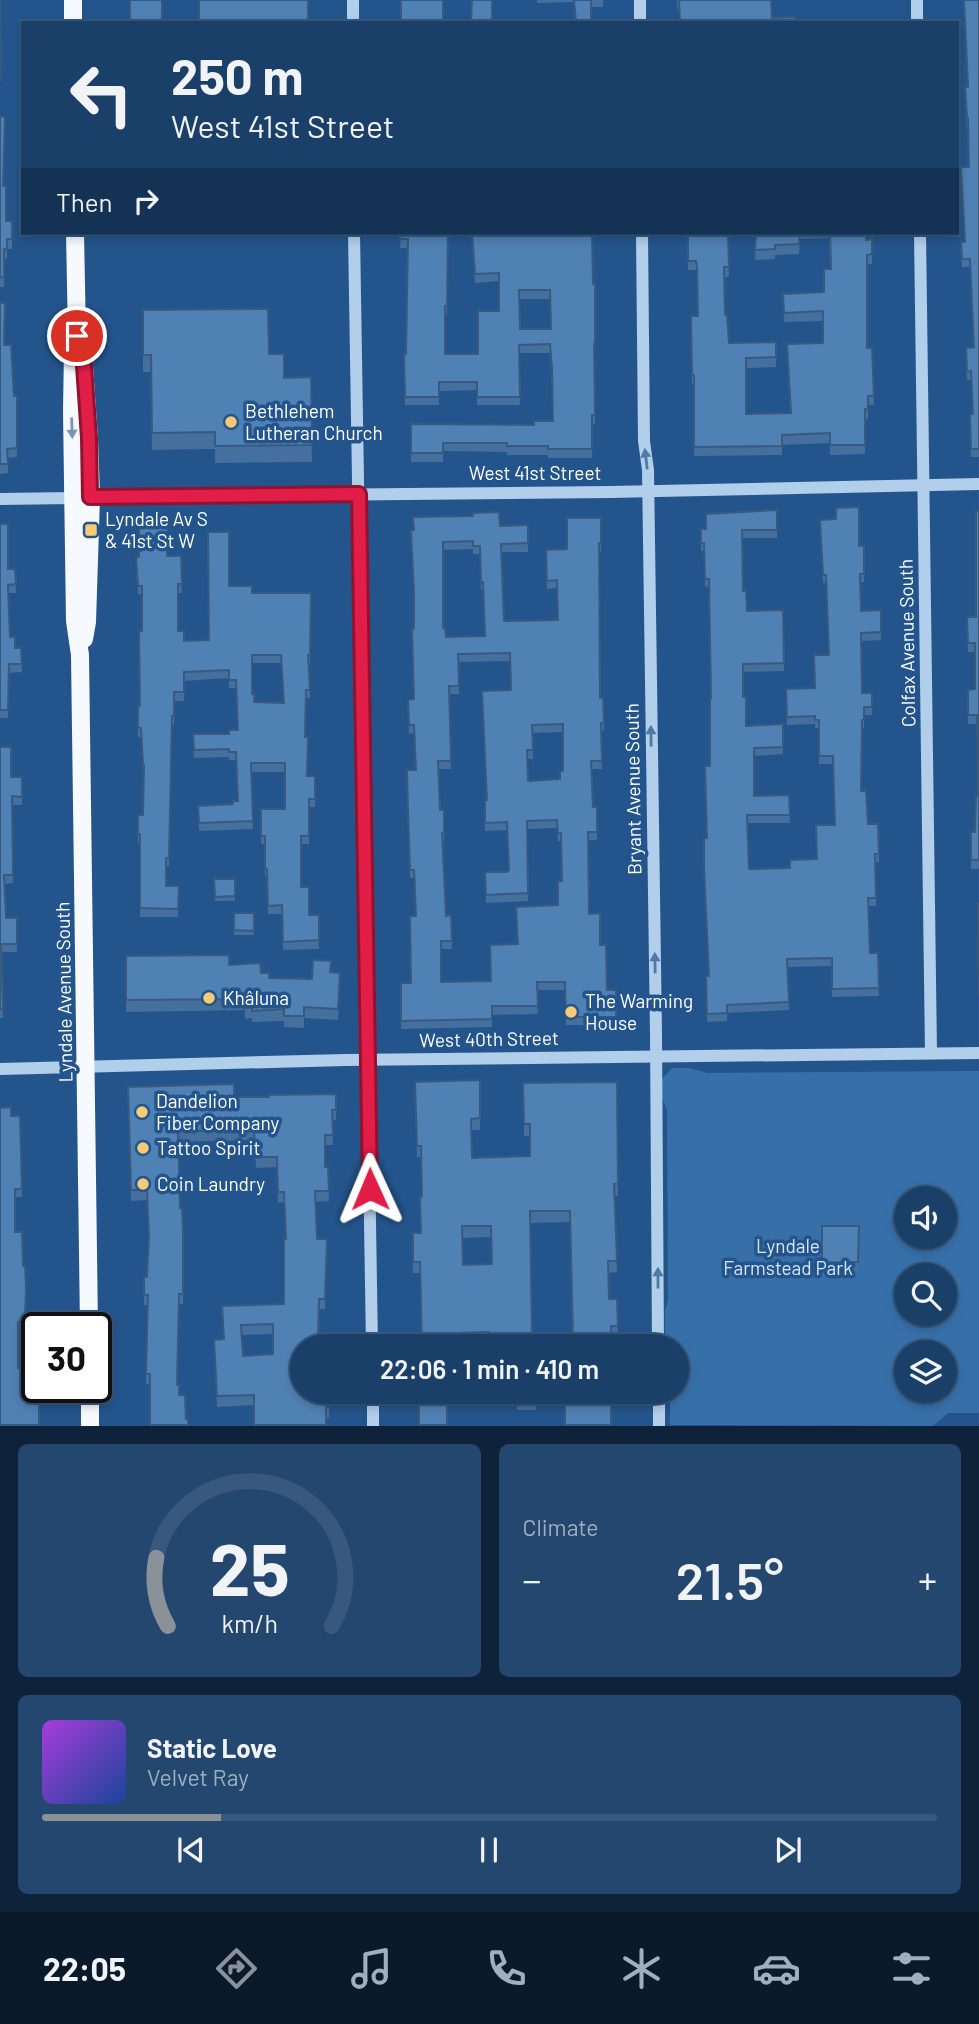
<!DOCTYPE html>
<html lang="en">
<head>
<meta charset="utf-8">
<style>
	body { margin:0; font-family:Barlow,sans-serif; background:#23476f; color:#f1f3f6; height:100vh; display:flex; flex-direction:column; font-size:26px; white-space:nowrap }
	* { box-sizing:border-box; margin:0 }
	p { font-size:23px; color:#9fafc0 }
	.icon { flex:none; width:38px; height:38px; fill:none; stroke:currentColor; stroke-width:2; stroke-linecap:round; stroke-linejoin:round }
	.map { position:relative; height:1426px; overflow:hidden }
	.details { display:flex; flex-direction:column; gap:18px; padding:18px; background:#0e233a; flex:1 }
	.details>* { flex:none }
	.top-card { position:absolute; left:21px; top:21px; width:938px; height:214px; border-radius:0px; box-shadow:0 4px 10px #0003,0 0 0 2px #38597d; background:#1a4069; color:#f1f3f6; overflow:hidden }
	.controls { position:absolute; left:894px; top:1186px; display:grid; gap:14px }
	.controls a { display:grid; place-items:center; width:63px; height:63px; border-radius:50%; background:#1a4069; box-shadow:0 4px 10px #0003,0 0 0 2px #38597d; font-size:35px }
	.speed { position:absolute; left:21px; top:1312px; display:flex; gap:14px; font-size:35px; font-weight:700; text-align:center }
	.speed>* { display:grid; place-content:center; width:91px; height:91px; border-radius:50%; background:#1a4069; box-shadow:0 4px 10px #0003,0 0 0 2px #38597d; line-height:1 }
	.speed .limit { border:4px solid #111; border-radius:10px; background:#fff; color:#111 }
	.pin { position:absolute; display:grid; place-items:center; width:60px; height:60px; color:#fff; margin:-30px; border:4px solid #fff; border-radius:50%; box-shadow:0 2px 7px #0007 }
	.me { position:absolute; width:77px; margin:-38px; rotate:359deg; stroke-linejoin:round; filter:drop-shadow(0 0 5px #0008) }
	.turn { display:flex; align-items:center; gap:24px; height:147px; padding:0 35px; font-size:32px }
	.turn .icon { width:91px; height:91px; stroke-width:2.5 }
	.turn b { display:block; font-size:49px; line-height:60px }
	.then { display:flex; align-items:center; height:66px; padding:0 35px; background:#0003; gap:14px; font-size:26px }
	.big { font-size:52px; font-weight:600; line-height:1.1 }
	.details .card { flex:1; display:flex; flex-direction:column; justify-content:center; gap:10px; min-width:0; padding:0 24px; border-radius:10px; background:#23476f }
	.details .dial { align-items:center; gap:0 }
	.dial svg { height:182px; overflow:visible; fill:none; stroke:#38597d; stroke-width:7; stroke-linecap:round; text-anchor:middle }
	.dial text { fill:#f1f3f6; stroke:none }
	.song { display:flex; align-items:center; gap:21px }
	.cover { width:84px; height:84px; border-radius:10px; background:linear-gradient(135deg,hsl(280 70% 55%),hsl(220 70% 35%)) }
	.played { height:7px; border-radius:4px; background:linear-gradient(90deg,#8c9099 20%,#38597d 20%) }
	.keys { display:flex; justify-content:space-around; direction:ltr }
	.heat { display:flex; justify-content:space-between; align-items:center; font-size:38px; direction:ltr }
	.details .tiles { flex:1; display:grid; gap:18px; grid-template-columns:1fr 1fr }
	.card:last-child { grid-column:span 2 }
	.trip { position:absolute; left:290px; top:1334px; width:399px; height:70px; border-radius:35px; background:#1a4069; box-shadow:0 4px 10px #0003,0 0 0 2px #38597d; font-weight:600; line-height:70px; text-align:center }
	.tab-bar { display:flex; height:112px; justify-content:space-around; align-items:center; background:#0a1a2a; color:#9fafc0 }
	.tab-bar .icon { width:49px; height:49px }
	.tab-bar .selected { color:#8c9099 }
	.tab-bar b { font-size:32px; color:#f1f3f6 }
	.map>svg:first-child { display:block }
	.green { fill:#3770a9; fill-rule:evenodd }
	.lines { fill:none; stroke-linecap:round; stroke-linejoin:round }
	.minor { stroke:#b1ceeb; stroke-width:12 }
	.major { stroke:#f6f9fe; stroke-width:18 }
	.wall { fill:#456f9c; fill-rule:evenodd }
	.building { fill:#5081b5; stroke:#385a7f; stroke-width:2; fill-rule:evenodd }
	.oneway { fill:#7797ba }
	.oneway2 { fill:#4e79a8 }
	.route-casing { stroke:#92132f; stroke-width:18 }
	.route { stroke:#e11d48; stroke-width:12 }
	.poi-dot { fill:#f6cb74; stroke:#23558c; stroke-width:2.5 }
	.labels { text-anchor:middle; stroke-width:7; stroke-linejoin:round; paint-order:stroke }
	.poi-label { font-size:19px; fill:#fff; stroke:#23558c; text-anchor:start }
	.street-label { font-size:19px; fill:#fff; stroke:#23558c }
	.park-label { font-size:19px; fill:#d6e7f8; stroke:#23558c }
</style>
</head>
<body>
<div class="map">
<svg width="979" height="1426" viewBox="0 0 979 1426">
	<rect width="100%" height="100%" fill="#23558c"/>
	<!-- green -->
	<path class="green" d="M672,1068h18l17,5 272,-2v342h-31l-15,13 -263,-1v-34h7v-45h-12v-35l3,-11 -1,-190 -6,-15 1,-16zM906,1199h39v38h-39zM906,1276h39v38h-39zM906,1353h39v38h-39z"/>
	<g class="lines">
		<!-- minor -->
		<g class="minor">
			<path d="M353,0v23"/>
			<path d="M640,0v23"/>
			<path d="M917,0v23"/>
			<path d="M354,233l18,1113"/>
			<path d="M642,233l2,208 4,29 8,564 2,312"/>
			<path d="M920,233l11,820"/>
			<path d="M91,497l520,-5 368,-8"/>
			<path d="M0,499l73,-1"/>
			<path d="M0,1069l345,-9 634,-7"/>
			<path d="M373,1391v35"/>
			<path d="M659,1391v35"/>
		</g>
		<!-- major -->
		<g class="major">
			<path d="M73,0v23"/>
			<path d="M75,233l2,103 -4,14 -1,61 3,210 5,34 9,673"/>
			<path d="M83,352l6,86 2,59 -4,125 -3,17"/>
			<path d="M90,1388v38"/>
		</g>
	</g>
	<!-- wall -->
	<g class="wall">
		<path d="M537,0h66v7h-12v16h-16l-1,-21 -37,1z"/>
		<path d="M677,0h94l1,18 -95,-9z"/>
		<path d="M979,0v457h-8l-1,-43h3l-2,-34h-4l-1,-24 7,-9 -3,-80h-8l-1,-17 3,-8 5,-75 -1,-40h-1l-2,-32 3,-8z"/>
		<path d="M0,116l6,105h6v28h-5v10h-3v28h-4z"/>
		<path d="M401,233h47l-1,82h-2v39h33l21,-43v-30l-24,2 -4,-50h121l1,51h2v69h-1l1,71h-3v34h-44v-3h-41v-3l-64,-1v11h-32v-38l123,1 19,-4 -1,-46 -2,-22h-31l1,52h-43v-15l-38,1v14h-34l-1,-51h2l2,-106h-8zM519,299h31l1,30h-31z"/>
		<path d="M688,233h40l1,44h-5l1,38 4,28 47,-1v25l-30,1v46l44,-1 -3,-69 36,-1v-22l-39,1 -1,-28 41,-2 6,-23 -1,-31 -29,1 -1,15 -24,1v4l-20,1 1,-27h110v7l6,-1v25h-5v84h5l2,57h-6v14h-3v35l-35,1v-12l-48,2v10l-88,1v-72h-2l-1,-68h7l-1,-39 -1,-7h-8z"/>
		<path d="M0,303l4,42 10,51h3v61l-9,1v15l-8,1z"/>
		<path d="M143,310l126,44 15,24 27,-1 1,85 -97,1v-14l-63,1 -1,-78h-8z"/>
		<path d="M777,510v28h-35l1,53 4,20 36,-1 1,61 -41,1v25l3,29 37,21v7l-29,2v40l35,-1 1,28h-43l2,46 41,-1 27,-9 18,-34 -2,-61h-14v-36h-4v-4l-28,1 -1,-36 29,-1 14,-33 -3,-72h-3l-3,-63 39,26h5v36h-4l1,29 20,-1v30l-20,1 1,52h10v22h-8v13h-2v63l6,33h10l1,38h-3v44h-8l2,47h8l1,43 -47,1v-31l-45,1 2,43 -62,3v8l-20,1 -1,-46h2l-1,-138 3,-72 1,-68 -2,-112 -4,1 -1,-36h-3v-22h5z"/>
		<path d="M979,511v358h-8v-37h4l3,-36 -1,-72h-9v-34l7,-1v-37h-7l-1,-35h9z"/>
		<path d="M601,518v34h-2l1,146h3l1,33h-3l1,38h-10l1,38h4v33h-9l1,74 11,31 7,45h9v35h-50l-1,-35h-28l1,24 -46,1v12l-91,2v-46h10l5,-67 -2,-38h-4l-2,-59 7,-49 -1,-37 -5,1 -1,-26 6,-9 -1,-169 115,-5v27h-27l3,69 54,-1 -1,-32 -10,1 -1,-39 21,-1zM473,549v5h7l1,36h2l2,46 -39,1 -3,-9v-78zM510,661l1,29 -24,110h-2v31l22,-1 2,40 -2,2h-22l1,31 42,-2 -1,-72 30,-1 1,13h3l1,40 -4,24 -41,39 -26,37 -50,1v-33h11l-1,-34 -5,1 -4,-75h2v-31h-4l-1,-41h12l-2,-75h10l-1,-32zM563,732v39l-3,8 -32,2 -1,-22h6v-26z"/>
		<path d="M0,524l8,45h7l1,24h-8l2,44 5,11h6l1,24 -13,1 -1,45h-8z"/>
		<path d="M167,556h14l1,37h-4v38l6,10 25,-1 20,-54 23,7h59l-1,71h-1l1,34h-4l-1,39 2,39h8v31h-6v37h-8v43l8,28h10v34l-36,1 -1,-36h-14l-1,-37h-2v-33h-4v-35h24v-37h-34l2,57 -54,2 -1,-25 35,-2 5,-3 -2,-41h-7v-3l-35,1 -1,-24h36l9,-4 -2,-42h-7v-10l-45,3v20h-10v24h-2l-3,141h-3v20h13l-1,31h-38v-75h-2v-27h5l1,-42h-1l-2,-36h-3v-31h2l2,-112h-4l-2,-28zM252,663h29l3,40 -30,-1 -2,-8z"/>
		<path d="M0,747l11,30h11v28h-10l1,78 -9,1 2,34h11v34h-16l2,66h-3z"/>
		<path d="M214,879h21v22h-20z"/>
		<rect x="234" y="913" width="20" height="22"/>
		<path d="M126,956l103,9 32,8 8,5 43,1 19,-7 9,12 -2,36 -34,-2v10l-20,-1v-6l-32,1v-4l-7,1v-9l-119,2z"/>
		<path d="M480,1080v50h-9l1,28 58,-2v-20h-6l-1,-53 94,-1 1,114h-3l2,76 -9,1 1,26h8l1,38 -46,1 -2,-116 -40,1 -41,121h-29l-40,-71h-7v-40h8l1,-36 -1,-40h-4l-2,-75zM491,1237l1,27 -29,1 -1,-27z"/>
		<path d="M128,1087l106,10 102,-3v26h-4l1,25h-8v22h3l1,34 -14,1 2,37h10l-2,70h-6l-16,37 26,45v27l-75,-13 -37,2 -3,-57 9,-11 -1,-33 62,-2 2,-65 -2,-37 -6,1 -1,-36 -21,1 -2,-28 -76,2 2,66 3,21v75h-4l-2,81 2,10 9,30 -38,-41h-4l2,-79h-4v-18l3,-10 2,-35 -2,-42 -16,1zM273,1334v20l-30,2 -1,-21z"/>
		<path d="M11,1116h9l2,81h-7v35l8,34 3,29 -1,36h-7z"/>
		<path d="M822,1226h37l-1,45h-36z"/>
		<path d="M491,1391h45v19h-19v-10l-25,1z"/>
	</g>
	<!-- building -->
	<g class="building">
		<path d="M0,0l1,80h-1z"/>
		<rect x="130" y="0" width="32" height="23"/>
		<rect x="199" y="0" width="109" height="23"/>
		<rect x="401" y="0" width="42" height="23"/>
		<path d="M472,0h20v23h-21z"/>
		<path d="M574,0h17v21l-15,1z"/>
		<path d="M679,0h92l1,18 23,-1v6h-115z"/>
		<path d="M964,0h15v449h-8l-1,-35h3l-2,-43 -4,1 -1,-24 8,-1 -4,-88h-8l-1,-17h4l-4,-75h8l-1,-49h-1l-2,-31h3z"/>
		<path d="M0,116l5,1 -2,69h3v35h6v18h-5v10h-3v28h-4z"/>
		<path d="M401,233h47l-1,73h-2v48h33v-43h21v-38l-24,1 -3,-41h120l1,51h2v60h-1l1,71h-3v34h-44v-3h-41v-3h-64v10h-32v-29l123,1v-4h19l-1,-54 -2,-23 -31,1 1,52h-43v-15h-38v15h-34l-1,-43h2l2,-115h-8zM519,290h31l1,39h-31z"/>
		<path d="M688,233h40l1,34h-5l1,48h2l2,28 47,-1v15l-30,1v56l45,-1 -4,-69 36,-1v-32l-39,2 -1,-19 41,-2v-23h7l-1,-36h36v7l6,-1v15l-5,1v93h5l2,48h-6v13h-3v36h-35v-12l-48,2v11l-88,1v-72h-2l-1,-59h7l-1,-48 -1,-7h-8z"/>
		<path d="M756,233h44l-1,11 -24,1v4l-20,1z"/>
		<path d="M0,303h5l-1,42h7l3,51h3v52l-10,1 1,15h-8z"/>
		<path d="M268,309l1,45h15v24l27,-1 1,68 -97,1v-14l-63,1 -1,-78h-8v-45z"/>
		<path d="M859,507v39h5v28h-4l1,37 20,-1v22l-20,1 1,60h10v14h-8v13h-2l-1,71h5l2,33h10l1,30h-4l1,44h-8l2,55h8l1,35 -47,1v-31l-45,1 2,43 -62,3v8l-20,1 -1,-38h3l-5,-109v-29h3l-2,-72h5v-68h1l-2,-119h-4l-1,-36h-3v-14h5v-15l71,-4v20h-35l1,61h3l1,20 36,-1 1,53 -41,1v33h3v29l37,-2v23l-29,1v48l35,-1 1,20h-43l2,54 41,-1v-8l27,-1 -1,-34h19l-2,-69h-14v-36h-4v-4l-28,1 -1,-28 29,-1 -1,-33h15l-3,-80h-3l-3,-55 16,-1v-11z"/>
		<path d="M976,511h3v349h-8v-28h4l1,-36h2l-1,-81h-9v-25l7,-1v-46h-7l-1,-26h9z"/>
		<path d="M499,512l1,14 28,-1v18l-27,1 3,77 54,-1 -1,-40 -10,1 -1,-31 21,-1v-31h34v25h-2l1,155h3l1,25h-3l1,38h-11l2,46h4v25h-9l1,82 11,-1v32h6l1,45h9v27h-50l-1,-35h-28l1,24h-46v13l-91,2v-38h10l-1,-67h6l-2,-46h-4l-2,-59 -1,-41h9l-2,-45h-5l-1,-25 6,-1 -2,-70h2v-38l-3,-60 3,-1 -1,-13 60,-1v-3zM473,541v5h7l1,36h2l2,54 -39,1 -1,-9h-2v-86zM510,653l1,37 -29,1 5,109h-2v23l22,-1 2,48 -2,2h-22l1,23 42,-2 -1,-72 30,-1 1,13h3l1,48h-4v24l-42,2 2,37 -28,1 1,36 -50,1v-41h11l-1,-26 -5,1 -4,-83h2v-23h-4l-2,-49h13l-2,-75h10l-1,-32zM563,724v47h-3v8l-32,2 -1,-31h6l-1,-25z"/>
		<path d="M139,520l28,1v35h14l1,28h-4v47h6v10l25,-1 -1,-108h21v54h23v7h59l-1,62h-2l2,35h-4l-1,47h3l-1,39h8v23h-6v37h-8v51h8v28h10v25l-36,2 -1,-37 -14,1 -1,-37h-2v-33h-4v-27h24v-46h-34l2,58 -54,2 -1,-17 35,-2v-3h5l-2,-49h-7v-3l-35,1 -1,-16h36v-4h9l-2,-50h-7v-10l-45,2v20h-10v24h-2l-3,142h-3v28h13l-1,23 -38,-1v-74h-2v-19h5l1,-50h-1l-2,-37h-3v-22h2l-1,-75h3v-45h-4l-2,-29h3zM252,655h29l3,48 -30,-1v-8h-2z"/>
		<path d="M0,524h8v45h7l1,15 -8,1 2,52h5v11h6l1,16h-13l-1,46h-8z"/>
		<path d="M0,747h11v30h11v20l-10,-1 1,79h-9l2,43h11v26h-16l2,65h-3z"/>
		<path d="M214,879h21v17l-20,1z"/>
		<path d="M978,903h1v94z"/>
		<path d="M234,913h20v18l-20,-1z"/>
		<path d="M229,955v10l31,-2 1,10h8v5l43,1 1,-19 18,1 -1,11 10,1 -2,36 -34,-2v9h-20v-7l-32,2v-4l-7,1v-9l-119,1v-44z"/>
		<path d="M480,1080v38l-9,1 1,39 58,-2v-32h-6l-1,-41 94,-1 1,102h-4l3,77h-9l1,38h8l1,27h-7v20h-47v-8h9l-3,-127h-40l2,126h2v9h-44l-1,-14 -29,1 1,13h-39l-2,-84h-7v-29h8l-1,-36h2l-1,-51h-4l-2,-64zM462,1226h29l1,38 -29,1z"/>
		<path d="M234,1084v13h35v-2l67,-1v16h-4l1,25h-8v32h3l1,24h-14l2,48h10l-2,60h-6l-1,41h7v6h-22v45h26v16h-3v18h-72v-30l-37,1 -3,-56 10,-1 -2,-33 62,-2v-65h2l-2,-47h-6l-1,-35h-21l-2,-27 -76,1 2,77h2l1,21v65h-4l-2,91h2v10h6l1,24h2v6h-38v-51h-4l2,-79h-4v-18h3l2,-40 -2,-47h-16l-3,-103zM273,1324v30l-30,2 -2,-31z"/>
		<path d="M11,1107v9h9l2,73h-7v43h7l1,34h2l1,20 -1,36h-7v46l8,-1 1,12h3l1,23h8v23h-39v-317z"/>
		<path d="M822,1226h37l-1,36 -36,1z"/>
		<rect x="419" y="1391" width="28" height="34"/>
		<path d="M517,1391h19v7l-19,1z"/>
		<rect x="565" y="1391" width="46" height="34"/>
	</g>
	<!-- one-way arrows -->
	<defs><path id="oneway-solid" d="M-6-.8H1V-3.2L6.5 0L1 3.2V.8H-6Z" transform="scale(1.75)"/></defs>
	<use class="oneway" href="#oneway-solid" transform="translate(72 428) rotate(88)"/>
	<g class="oneway2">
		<use href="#oneway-solid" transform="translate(646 459) rotate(-97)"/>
		<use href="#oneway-solid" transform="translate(651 736) rotate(-91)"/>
		<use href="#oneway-solid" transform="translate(655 963) rotate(-91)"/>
		<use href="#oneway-solid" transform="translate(658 1278) rotate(-90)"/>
	</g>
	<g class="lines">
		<!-- route casing -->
		<g class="route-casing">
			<path id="route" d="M77,336l6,15 6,87 1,59 269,-3 11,695"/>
		</g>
		<!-- route -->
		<use href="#route" class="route"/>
	</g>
	<!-- markers -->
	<g class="poi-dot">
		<circle cx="231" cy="422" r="7"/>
		<rect x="84" y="523" width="14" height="14" rx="3.5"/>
		<circle cx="209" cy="998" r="7"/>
		<circle cx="571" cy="1012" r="7"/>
		<circle cx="142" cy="1112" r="7"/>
		<circle cx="143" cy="1148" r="7"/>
		<circle cx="143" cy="1184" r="7"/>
	</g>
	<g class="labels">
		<!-- poi labels -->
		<g class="poi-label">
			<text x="245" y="418">Bethlehem<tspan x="245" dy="22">Lutheran Church</tspan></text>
			<text x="105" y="526">Lyndale Av S<tspan x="105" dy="22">&amp; 41st St W</tspan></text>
			<text x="223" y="1005">Khâluna</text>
			<text x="585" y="1008">The Warming<tspan x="585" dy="22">House</tspan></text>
			<text x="156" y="1108">Dandelion<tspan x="156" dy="22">Fiber Company</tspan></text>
			<text x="157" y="1155">Tattoo Spirit</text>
			<text x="157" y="1191">Coin Laundry</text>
		</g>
		<!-- street labels -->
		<g class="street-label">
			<text x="535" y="480">West 41st Street</text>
			<text transform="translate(907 643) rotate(-91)" y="7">Colfax Avenue South</text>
			<text transform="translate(633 789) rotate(-91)" y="7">Bryant Avenue South</text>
			<text transform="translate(64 992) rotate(-91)" y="7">Lyndale Avenue South</text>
			<text transform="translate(489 1039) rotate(-1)" y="7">West 40th Street</text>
		</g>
		<!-- park labels -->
		<g class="park-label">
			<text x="788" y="1253">Lyndale<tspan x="788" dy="22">Farmstead Park</tspan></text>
		</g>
	</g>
</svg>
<div class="controls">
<a><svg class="icon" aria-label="sound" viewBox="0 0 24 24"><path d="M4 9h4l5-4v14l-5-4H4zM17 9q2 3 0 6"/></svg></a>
<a><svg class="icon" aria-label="search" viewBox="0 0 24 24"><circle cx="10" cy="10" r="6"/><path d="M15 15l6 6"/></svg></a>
<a><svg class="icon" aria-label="layers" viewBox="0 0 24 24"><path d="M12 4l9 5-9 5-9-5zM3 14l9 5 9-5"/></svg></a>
</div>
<div class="speed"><div class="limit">30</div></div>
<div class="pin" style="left:77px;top:336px;background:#d93025"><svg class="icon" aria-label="arrive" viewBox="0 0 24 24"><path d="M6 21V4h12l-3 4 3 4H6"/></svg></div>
<svg class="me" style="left:370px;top:1189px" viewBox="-20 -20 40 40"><path d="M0-17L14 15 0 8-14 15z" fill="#e11d48" stroke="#fff" stroke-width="4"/></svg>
<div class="trip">22:06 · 1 min · 410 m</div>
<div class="top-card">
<div class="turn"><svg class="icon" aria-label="left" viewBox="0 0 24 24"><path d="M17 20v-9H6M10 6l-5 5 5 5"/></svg><div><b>250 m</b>West 41st Street</div></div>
<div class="then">Then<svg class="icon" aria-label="right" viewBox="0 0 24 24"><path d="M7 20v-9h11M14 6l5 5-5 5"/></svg></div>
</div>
</div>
<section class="details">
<div class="tiles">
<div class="card dial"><svg viewBox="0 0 100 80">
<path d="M14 69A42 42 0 1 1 86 69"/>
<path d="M14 69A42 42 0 0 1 9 39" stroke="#8c9099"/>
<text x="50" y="56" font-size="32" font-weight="700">25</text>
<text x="50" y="72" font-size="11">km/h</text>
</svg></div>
<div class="card"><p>Climate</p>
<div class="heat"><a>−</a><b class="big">21.5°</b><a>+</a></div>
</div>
<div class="card">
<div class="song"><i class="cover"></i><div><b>Static Love</b><p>Velvet Ray</p></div></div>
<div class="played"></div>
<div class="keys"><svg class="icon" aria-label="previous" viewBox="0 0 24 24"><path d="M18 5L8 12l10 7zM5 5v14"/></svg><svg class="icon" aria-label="pause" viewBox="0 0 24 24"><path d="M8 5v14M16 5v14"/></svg><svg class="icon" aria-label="next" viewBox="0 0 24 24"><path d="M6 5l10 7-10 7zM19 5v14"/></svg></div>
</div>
</div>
</section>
<nav class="tab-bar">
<b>22:05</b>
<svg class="icon selected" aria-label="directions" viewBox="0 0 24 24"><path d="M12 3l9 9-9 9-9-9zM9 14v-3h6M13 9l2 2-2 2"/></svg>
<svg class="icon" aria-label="music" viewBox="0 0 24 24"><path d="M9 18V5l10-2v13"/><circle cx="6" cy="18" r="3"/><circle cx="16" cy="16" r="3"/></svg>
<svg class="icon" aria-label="phone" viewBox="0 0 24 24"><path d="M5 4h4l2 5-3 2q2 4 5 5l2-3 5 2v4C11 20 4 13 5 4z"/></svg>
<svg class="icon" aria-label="climate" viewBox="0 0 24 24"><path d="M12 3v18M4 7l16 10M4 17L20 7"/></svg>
<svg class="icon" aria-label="car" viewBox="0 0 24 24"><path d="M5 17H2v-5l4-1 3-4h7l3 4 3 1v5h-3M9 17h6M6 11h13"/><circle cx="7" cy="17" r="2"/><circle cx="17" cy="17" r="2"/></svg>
<svg class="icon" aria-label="filters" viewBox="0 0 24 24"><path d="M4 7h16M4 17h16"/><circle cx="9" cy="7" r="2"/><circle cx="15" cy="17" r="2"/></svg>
</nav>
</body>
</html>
